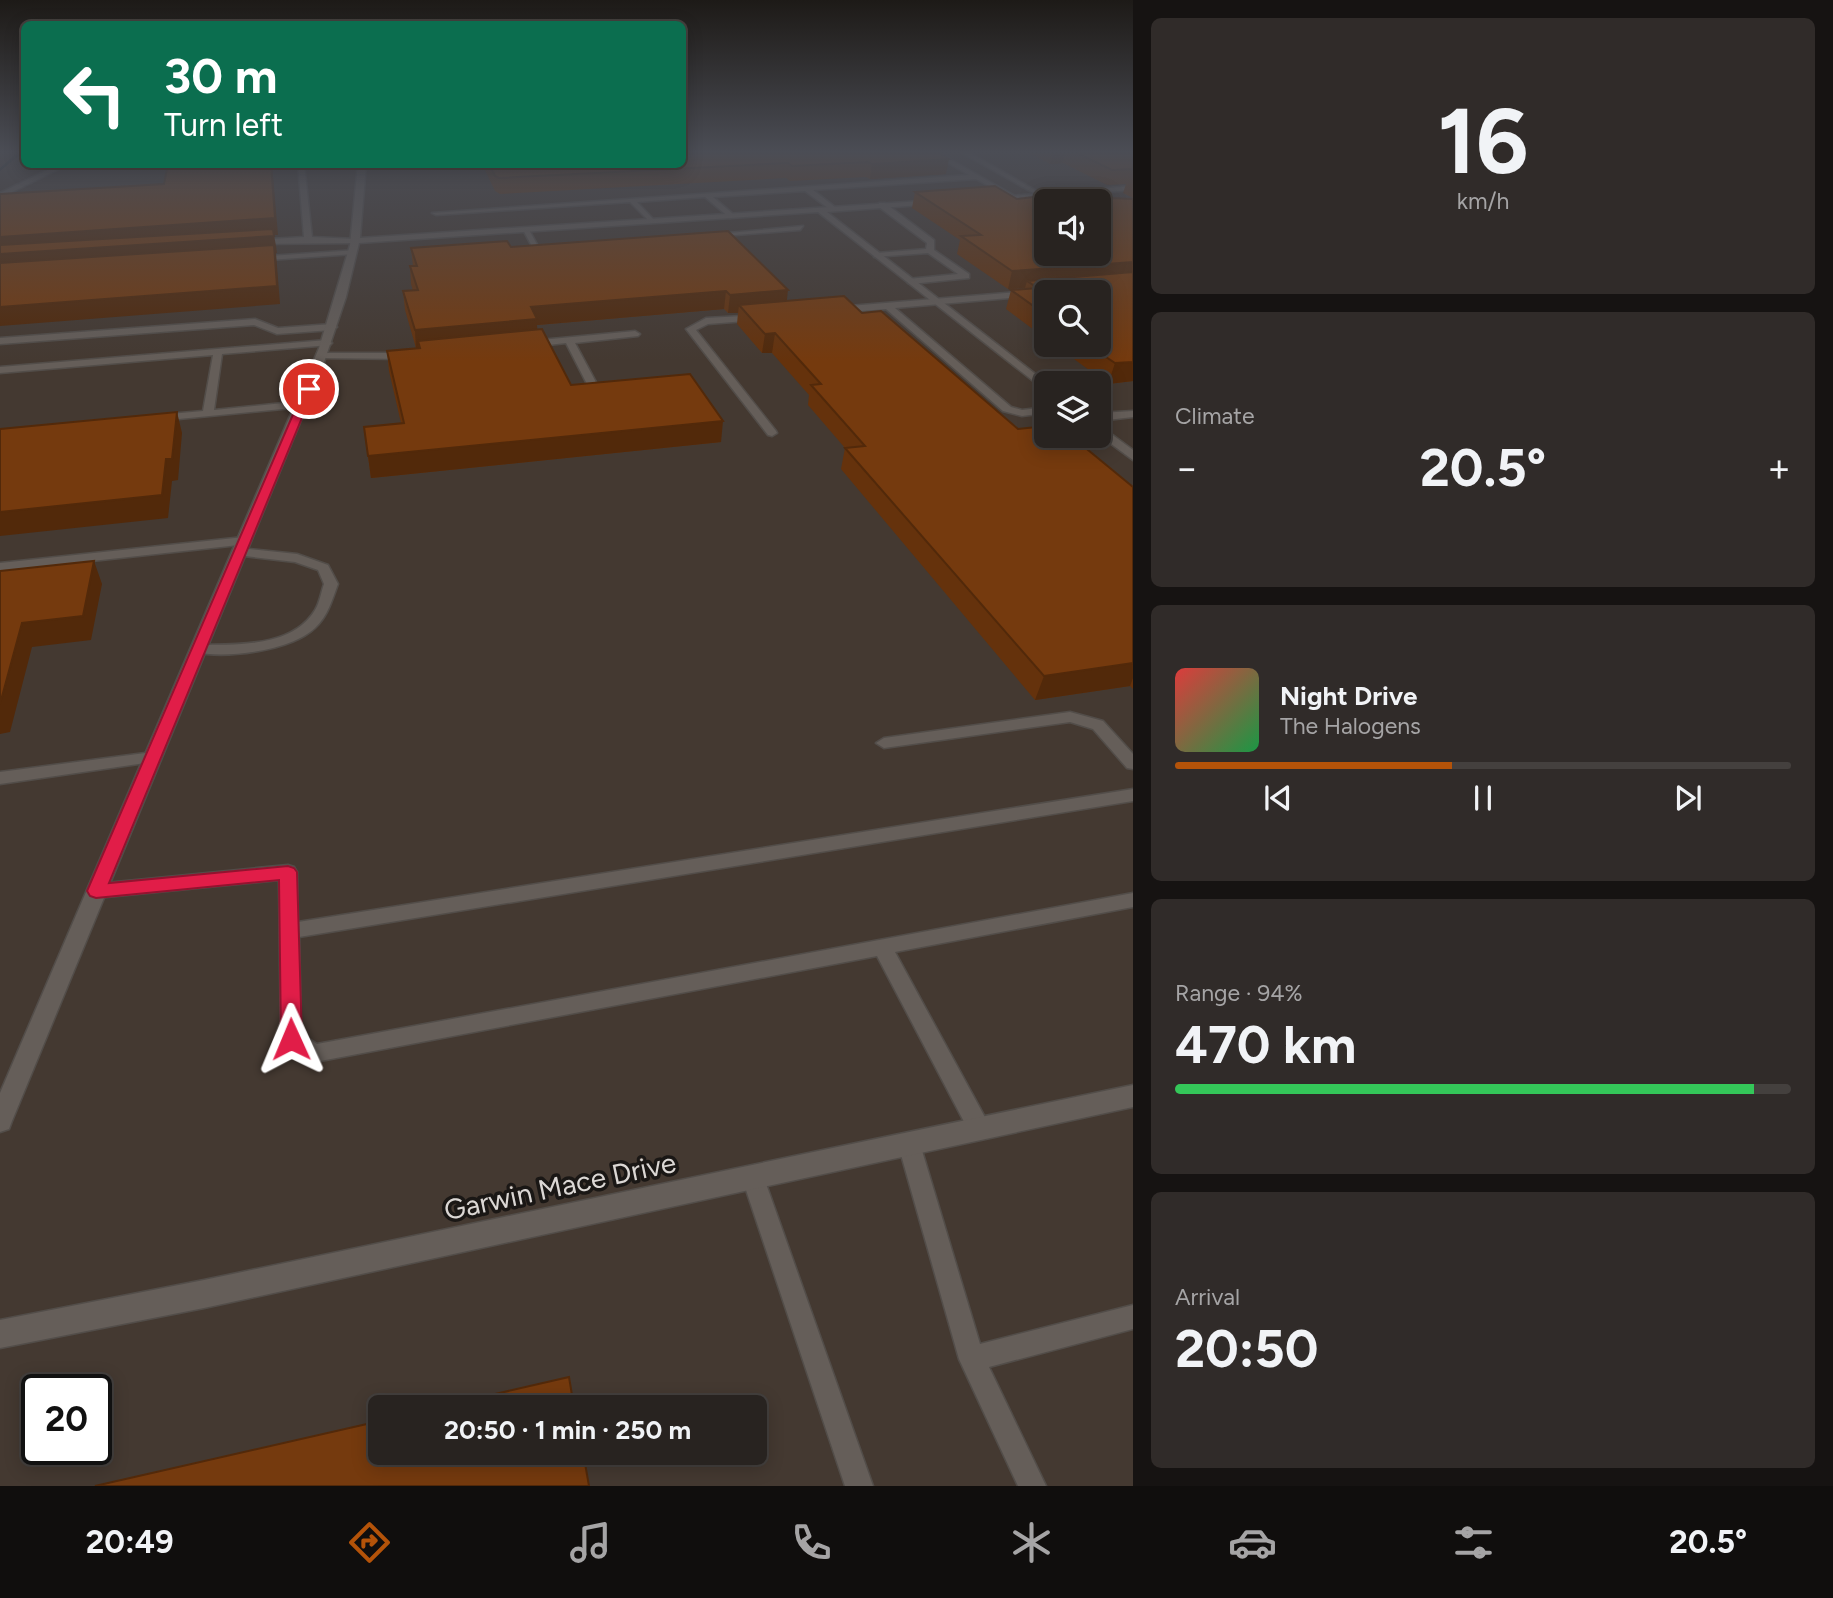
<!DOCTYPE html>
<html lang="en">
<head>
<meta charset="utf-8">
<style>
	body { margin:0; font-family:Figtree,sans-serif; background:#302b29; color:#f1f3f6; height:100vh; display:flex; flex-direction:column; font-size:26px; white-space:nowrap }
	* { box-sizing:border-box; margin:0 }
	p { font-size:23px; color:#a5a4a5 }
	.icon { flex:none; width:38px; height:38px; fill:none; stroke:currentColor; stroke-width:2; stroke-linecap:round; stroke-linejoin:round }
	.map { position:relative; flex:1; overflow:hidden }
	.drawer { display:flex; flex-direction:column; gap:18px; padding:18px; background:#161312; width:700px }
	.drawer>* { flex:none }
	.top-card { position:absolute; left:21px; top:21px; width:665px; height:147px; border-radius:10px; box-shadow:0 4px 18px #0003,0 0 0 2px #44403e; background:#0b6e4f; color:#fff; overflow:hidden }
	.tools { position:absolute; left:1034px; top:189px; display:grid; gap:14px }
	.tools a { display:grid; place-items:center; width:77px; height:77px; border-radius:10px; background:#282320; box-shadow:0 4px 18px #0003,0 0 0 2px #44403e; font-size:35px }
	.speed { position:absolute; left:21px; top:1374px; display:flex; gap:14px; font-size:35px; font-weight:700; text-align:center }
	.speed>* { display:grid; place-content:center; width:91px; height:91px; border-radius:50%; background:#282320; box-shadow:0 4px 18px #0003,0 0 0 2px #44403e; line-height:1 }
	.speed .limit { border:4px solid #111; border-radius:10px; background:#fff; color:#111 }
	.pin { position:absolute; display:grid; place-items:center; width:60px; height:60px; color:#fff; margin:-30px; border:4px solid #fff; border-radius:50%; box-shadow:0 2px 7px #0007 }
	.me { position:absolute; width:77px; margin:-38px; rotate:359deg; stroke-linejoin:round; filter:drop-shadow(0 0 5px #0008) }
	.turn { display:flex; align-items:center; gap:24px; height:147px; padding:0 28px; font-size:32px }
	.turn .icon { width:91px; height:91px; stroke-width:2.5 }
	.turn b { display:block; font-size:49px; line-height:60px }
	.big { font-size:52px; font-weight:700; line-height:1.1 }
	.drawer .widget { flex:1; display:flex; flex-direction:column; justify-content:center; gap:10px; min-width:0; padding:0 24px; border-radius:10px; background:#302b29 }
	.drawer .dial { align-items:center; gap:0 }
	.dial b { font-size:91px; line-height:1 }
	.song { display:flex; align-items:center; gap:21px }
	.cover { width:84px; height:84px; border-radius:10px; background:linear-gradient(135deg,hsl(0 70% 55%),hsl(140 70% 35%)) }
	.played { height:7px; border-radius:4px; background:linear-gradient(90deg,#b45309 45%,#44403e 45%) }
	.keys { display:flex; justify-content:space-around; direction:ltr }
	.heat { display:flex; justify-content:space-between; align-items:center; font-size:38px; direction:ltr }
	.charge { height:10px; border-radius:5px; background:linear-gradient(90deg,#34c759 94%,#44403e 0) }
	.trip { position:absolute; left:368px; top:1395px; width:399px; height:70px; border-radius:10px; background:#282320; box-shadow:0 4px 18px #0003,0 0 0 2px #44403e; font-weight:700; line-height:70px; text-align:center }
	.tabs { display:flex; height:112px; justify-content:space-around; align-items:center; background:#100e0d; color:#a5a4a5 }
	.tabs .icon { width:49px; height:49px }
	.tabs .on { color:#b45309 }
	.tabs b { font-size:32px; color:#f1f3f6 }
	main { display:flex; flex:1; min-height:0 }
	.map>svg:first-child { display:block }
	.built { fill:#443931; fill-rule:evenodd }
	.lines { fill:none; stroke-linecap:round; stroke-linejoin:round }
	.stream { fill:#102026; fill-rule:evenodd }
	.lane-casing { stroke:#524d49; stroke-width:3 }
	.street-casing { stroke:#524d49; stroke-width:3 }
	.lane { fill:#655e59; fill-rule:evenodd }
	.street { fill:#655e59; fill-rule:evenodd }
	.wall { fill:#65320c }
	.shaded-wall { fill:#52290a }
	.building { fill:#753a0e; stroke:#52290a; stroke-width:2 }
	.route { fill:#e11d48; stroke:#92132f; stroke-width:2 }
	.labels { text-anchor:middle; stroke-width:7; stroke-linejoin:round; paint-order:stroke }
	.near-street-label { font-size:28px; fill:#dbd7d4; stroke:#1a1715 }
</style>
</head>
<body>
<main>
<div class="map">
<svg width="1133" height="1486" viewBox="0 0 1133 1486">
	<rect width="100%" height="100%" fill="#352f2a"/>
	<!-- built -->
	<path class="built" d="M0,153h24v11h658l1,-11h450v1333h-1133zM1046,201h53v53h-53zM1046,292h53v53h-53zM1046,383h53v53h-53zM37,1390h59v59h-59zM380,1407h374v45h-374z"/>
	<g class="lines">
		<!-- stream -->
		<path class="stream" d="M17,153h5l-22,18v-3z"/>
		<!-- lane casing -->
		<g class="lane-casing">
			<g id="lane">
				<path d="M931,153h8l76,43 -6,1 -33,-18 -163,11 22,17 -3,4 -27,-20 -92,6 20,17 -3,4 -25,-21 -68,5 18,19 -4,2 -21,-21 -194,13 -4,-2 537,-38z"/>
				<path d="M962,153h8l72,41 -5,1z"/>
				<path d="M60,164h9l-69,34v-5z"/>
				<path d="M298,164h6l8,73 44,2 3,4 -108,1 3,-4 50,-3z"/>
				<path d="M1069,191l24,10h-9l-15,-8z"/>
				<path d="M879,203h6l49,37v10l35,24v4l-58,6 -3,-1v-4l50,-5 -30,-21 -54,4 3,-4 49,-4 1,-6 -48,-36z"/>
				<path d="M803,226l-3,4 -89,7 -4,-2z"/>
				<path d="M522,228h6l12,22h-6z"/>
				<path d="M357,250l-3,4 -99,7 -4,-2 4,-2z"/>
				<path d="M1030,291l3,1v4l-138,12 116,99 11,3 24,-3v6l-24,3 -19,-5 -117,-102 -49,4 -4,-3 4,-3z"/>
				<path d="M761,315l1,2 -4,3 -50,4 -12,6 80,101 1,2 -5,3 -4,-1 -82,-106 20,-11z"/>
				<path d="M255,319l23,9 54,-4 5,3 -5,3 -55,4 -23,-9 -254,19v-6z"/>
				<path d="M635,331l5,3 -2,2 -63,7 23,43 -5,3 -5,-3 -22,-43 -36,4 -5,-3 5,-3z"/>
				<path d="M327,340l5,3 -2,2 -108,9 -8,56 89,-9 5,3 -5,3 -145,14 -5,-3 5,-3 45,-4 10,-56 -213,18v-6z"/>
				<path d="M322,353h85l5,3 -5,3 -88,-1v-4z"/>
				<path d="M244,537l4,1v6l-248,27v-8z"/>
				<path d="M240,548l57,6 31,11 10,19c-6,16 -10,32 -23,44 -24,23 -89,31 -121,24l-2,-3 7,-4c38,-1 93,3 116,-35 5,-8 6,-18 9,-26l-6,-14 -23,-8 -59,-7 -2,-3z"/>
				<path d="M1070,712l33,9 30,33v15l-6,-1 -34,-39 -23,-7 -186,26 -8,-5 8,-5z"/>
				<path d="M153,752l8,5 -2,4 -159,23v-12z"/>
				<path d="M1133,789v12l-834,136 2,97 16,10 816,-151v14l-238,45 92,169 3,7 -3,7 -8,3 -8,-3 -94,-179 -562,106 -31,-17 -3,-6 -2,-159 -183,18 -6,-2 -3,-5 3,-5 6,-2 192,-19 6,2 3,5 1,50z"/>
				<path d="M909,1134l8,3 3,7 60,200 153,-39v24l-144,38 57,119h-28l-59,-127 -61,-215 3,-7z"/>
				<path d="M753,1167l8,3 3,8 109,308h-28l-103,-308 3,-8z"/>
			</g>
		</g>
		<!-- street casing -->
		<g class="street-casing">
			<g id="street">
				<path d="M358,164h8l-6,74 577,-38 -3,4 -107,8 220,171 -1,8 -228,-179 -459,31 -13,54 -26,77 -308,747 -3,8 -9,3v-39l319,-745 31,-103z"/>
				<path d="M1133,186v4l-143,10 -4,-2z"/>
				<path d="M1133,411v6l-34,4v-8z"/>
				<path d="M1099,425l34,25v10l-34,-25z"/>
				<path d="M1133,1085v22l-929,201 -204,40v-28l204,-40z"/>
			</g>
		</g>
		<!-- lane -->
		<use href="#lane" class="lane"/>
		<!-- street -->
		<use href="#street" class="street"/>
	</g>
	<!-- wall -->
	<g class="wall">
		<path d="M940,153l6,21 -76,5 -4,-2 -76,4 -4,-3 -286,16 -5,-3 -13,-27h200z"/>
		<path d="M1030,153h103v45l-10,-5 3,-9 -19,1 -44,-22 -13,1z"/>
		<path d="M915,192l102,7 26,4 90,-4v182l-25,3 -53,-39h44l-53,-53v47l-40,-30 5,-19 13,-1 1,-1 -17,1 -51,-35 3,-14 -48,-32z"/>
		<path d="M511,247l276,54 75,12 156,116 115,58v202l-3,-3 -95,14 -194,-231 4,-21 -37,-43 1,-10 -37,-42h-10l-25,-29 1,-11h-10l-4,-4 -187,16v4l34,56 150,57 -350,36 -7,-51 37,-4 -12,-52 -2,-20 29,-3 -11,-38 -2,-19h10l-2,-7 -1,-18h3l-2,-18z"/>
	</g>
	<!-- shaded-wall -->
	<g class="shaded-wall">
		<path d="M1053,153h12l-2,10 -13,1z"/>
		<path d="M949,159l-3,15 -76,5 2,-15z"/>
		<path d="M272,164l6,71h-4l2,11 1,7h-1l4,51 -280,22v-89z"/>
		<path d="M1133,262v17l-106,2 -2,7 -17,1 4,-18z"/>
		<path d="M788,290l-2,18 -47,-3 -1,8h-10l2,-18z"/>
		<path d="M726,291l-2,18 -187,16 1,13 -120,3 1,8 -3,1 -1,-20 116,-23z"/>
		<path d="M775,333l-3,20h-10l3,-19z"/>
		<path d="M1133,362v19l-25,3 7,-21z"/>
		<path d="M177,412l5,21 -4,47 -6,1 -4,37 -168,18v-24l166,-53z"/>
		<path d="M723,421l-2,21 -350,36 -3,-22z"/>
		<path d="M94,561l8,23 -11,56 -59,7 -22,85 -10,2v-30l22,-81z"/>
		<path d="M1133,663v15l-3,8 -95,14 9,-24z"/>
	</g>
	<!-- building -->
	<g class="building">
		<path d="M682,153h258l9,6 -77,5 -4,-2 -76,4 -4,-3 -289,15 -4,-2 -6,-12h193z"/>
		<path d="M1077,153h56v16l-21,1z"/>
		<path d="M168,164h103l4,54 -275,19v-43l164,-10z"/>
		<path d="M995,186l22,13 16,-2 10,6h3v51h53v-53h-28l40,-3 22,1v63l-121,9 -51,-35 20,-1 -66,-43z"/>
		<path d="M273,229l1,7 -274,18v-9z"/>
		<path d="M728,231l60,59 -58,5 -4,-4 -195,16 6,12 -122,11 -12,-39 15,-1 -8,-24h7l-6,-18 96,-7 4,6z"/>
		<path d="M274,245l3,41 -277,21v-44z"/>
		<path d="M1133,272v90l-18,1 -27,-18h11v-53h-53v23l-35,-25 27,-2 -11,-7z"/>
		<path d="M844,296l18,17 19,-2 137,118 28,-3v10h25l62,51v176l-89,13 -199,-228 20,-2 -54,-61 10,-1 -46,-51 -10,1 -26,-29z"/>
		<path d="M542,329l29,56 119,-11 33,47 -355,35 -4,-29 40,-4 -17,-72 33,-3 -2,-7z"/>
		<path d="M177,412l-5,47h-6l-4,36 -162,17v-83z"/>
		<path d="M94,561l-11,55 -61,7 -22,81v-133z"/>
		<path d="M569,1377l5,30h-135z"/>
		<path d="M380,1421v31h203l6,34h-494z"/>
	</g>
	<!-- sky -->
	<linearGradient id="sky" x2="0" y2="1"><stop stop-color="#1d1a17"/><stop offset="0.42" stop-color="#4b4d55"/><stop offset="1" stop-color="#4b4d55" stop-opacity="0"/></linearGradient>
	<rect width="1133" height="361" fill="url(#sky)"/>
	<!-- route -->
	<path class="route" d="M309,386l5,3 -205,494 179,-17 6,2 3,4 5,167 -3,6 -8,3 -7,-3 -3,-6 -2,-159 -183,18 -6,-2 -3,-5 217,-502z"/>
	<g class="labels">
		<!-- near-street labels -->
		<g class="near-street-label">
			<text transform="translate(560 1186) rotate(-12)" y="10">Garwin Mace Drive</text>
		</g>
	</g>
</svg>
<div class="tools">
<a><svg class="icon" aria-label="sound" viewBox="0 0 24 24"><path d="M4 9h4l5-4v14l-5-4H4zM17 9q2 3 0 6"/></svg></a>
<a><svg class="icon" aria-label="search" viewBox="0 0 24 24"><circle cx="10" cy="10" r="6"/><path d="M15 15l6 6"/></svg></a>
<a><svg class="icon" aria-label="layers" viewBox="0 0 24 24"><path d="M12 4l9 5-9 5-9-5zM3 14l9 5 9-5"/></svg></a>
</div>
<div class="speed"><div class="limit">20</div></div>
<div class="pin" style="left:309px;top:389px;background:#d93025"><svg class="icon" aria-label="arrive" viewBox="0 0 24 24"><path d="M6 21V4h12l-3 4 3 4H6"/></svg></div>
<svg class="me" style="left:291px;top:1039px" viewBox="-20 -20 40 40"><path d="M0-17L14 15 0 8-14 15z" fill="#e11d48" stroke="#fff" stroke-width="4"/></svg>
<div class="trip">20:50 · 1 min · 250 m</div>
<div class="top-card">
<div class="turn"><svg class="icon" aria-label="left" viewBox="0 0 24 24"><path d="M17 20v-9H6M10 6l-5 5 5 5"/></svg><div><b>30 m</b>Turn left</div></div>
</div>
</div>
<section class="drawer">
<div class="widget dial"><b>16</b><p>km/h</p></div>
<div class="widget"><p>Climate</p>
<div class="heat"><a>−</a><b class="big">20.5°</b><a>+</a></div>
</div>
<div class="widget">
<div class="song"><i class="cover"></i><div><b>Night Drive</b><p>The Halogens</p></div></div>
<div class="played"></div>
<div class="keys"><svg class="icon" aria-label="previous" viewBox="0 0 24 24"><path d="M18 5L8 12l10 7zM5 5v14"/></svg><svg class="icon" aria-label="pause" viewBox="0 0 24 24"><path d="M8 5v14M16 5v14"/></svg><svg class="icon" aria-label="next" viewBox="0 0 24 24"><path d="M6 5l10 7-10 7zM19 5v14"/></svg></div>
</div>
<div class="widget"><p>Range · 94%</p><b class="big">470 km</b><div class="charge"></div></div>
<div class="widget"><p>Arrival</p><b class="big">20:50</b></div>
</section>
</main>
<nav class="tabs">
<b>20:49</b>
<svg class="icon on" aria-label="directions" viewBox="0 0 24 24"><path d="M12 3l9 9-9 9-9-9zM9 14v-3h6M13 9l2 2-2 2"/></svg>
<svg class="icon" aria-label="music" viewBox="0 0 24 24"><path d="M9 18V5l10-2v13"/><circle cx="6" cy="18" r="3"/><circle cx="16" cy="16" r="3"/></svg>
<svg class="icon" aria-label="phone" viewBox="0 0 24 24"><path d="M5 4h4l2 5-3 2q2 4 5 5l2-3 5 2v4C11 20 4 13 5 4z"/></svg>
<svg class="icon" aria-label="climate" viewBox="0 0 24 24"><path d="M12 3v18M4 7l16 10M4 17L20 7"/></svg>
<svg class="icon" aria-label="car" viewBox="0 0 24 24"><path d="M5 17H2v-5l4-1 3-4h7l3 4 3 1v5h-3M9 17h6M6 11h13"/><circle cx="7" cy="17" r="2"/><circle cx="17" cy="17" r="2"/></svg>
<svg class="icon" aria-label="filters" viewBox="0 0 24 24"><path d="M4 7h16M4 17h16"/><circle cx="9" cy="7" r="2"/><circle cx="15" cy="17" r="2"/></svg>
<b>20.5°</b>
</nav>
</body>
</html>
